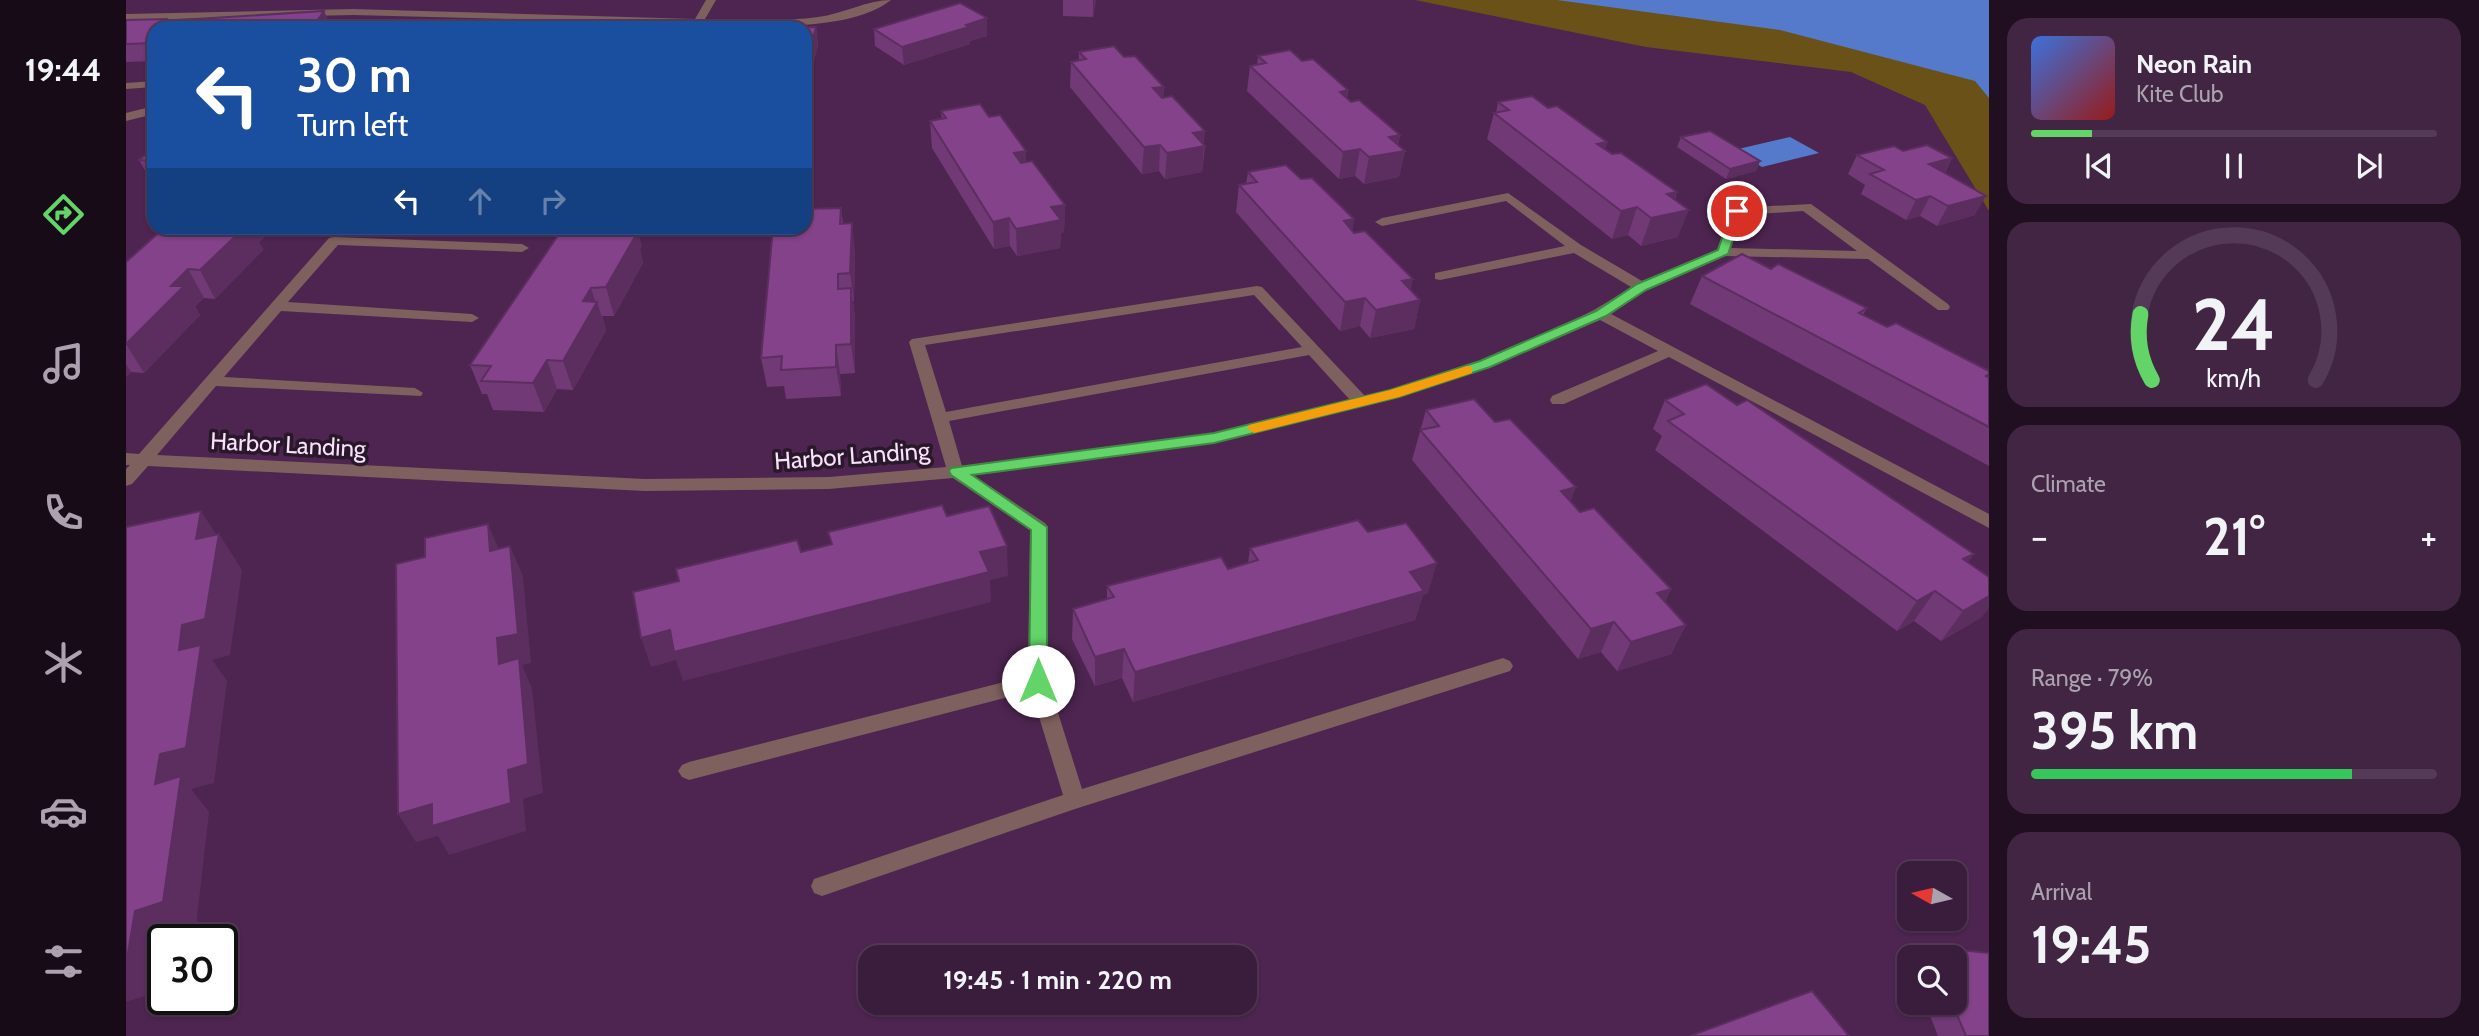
<!DOCTYPE html>
<html lang="en">
<head>
<meta charset="utf-8">
<style>
	body { margin:0; font-family:Cabin,sans-serif; background:#412543; color:#f1f3f6; height:100vh; display:flex; flex-direction:column; font-size:26px; white-space:nowrap }
	* { box-sizing:border-box; margin:0 }
	p { font-size:23px; color:#aba1af }
	.icon { flex:none; width:38px; height:38px; fill:none; stroke:currentColor; stroke-width:2; stroke-linecap:round; stroke-linejoin:round }
	.map { position:relative; flex:1; overflow:hidden }
	.details { display:flex; flex-direction:column; gap:18px; padding:18px; background:#200f21; width:490px }
	.details>* { flex:none }
	.banner { position:absolute; left:21px; top:21px; width:665px; height:214px; border-radius:21px; box-shadow:0 2px 5px #0004,0 0 0 2px #543a56; background:#1a4fa0; color:#fff; overflow:hidden }
	.needle { width:46px; rotate:278deg }
	.fabs { position:absolute; left:1771px; top:861px; display:grid; gap:14px }
	.fabs a { display:grid; place-items:center; width:70px; height:70px; border-radius:14px; background:#3a1c3c; box-shadow:0 2px 5px #0004,0 0 0 2px #543a56; font-size:35px }
	.speed { position:absolute; left:21px; top:924px; display:flex; gap:14px; font-size:35px; font-weight:700; text-align:center }
	.speed>* { display:grid; place-content:center; width:91px; height:91px; border-radius:50%; background:#3a1c3c; box-shadow:0 2px 5px #0004,0 0 0 2px #543a56; line-height:1 }
	.speed .limit { border:4px solid #111; border-radius:10px; background:#fff; color:#111 }
	.pin { position:absolute; display:grid; place-items:center; width:60px; height:60px; color:#fff; margin:-30px; border:4px solid #fff; border-radius:50%; box-shadow:0 2px 7px #0007 }
	.me { position:absolute; width:77px; margin:-38px; rotate:0deg; stroke-linejoin:round; filter:drop-shadow(0 0 5px #0008) }
	.turn { display:flex; align-items:center; gap:24px; height:147px; padding:0 35px; font-size:32px }
	.turn .icon { width:91px; height:91px; stroke-width:2.5 }
	.turn b { display:block; font-size:49px; line-height:60px }
	.lanes { display:flex; align-items:center; height:66px; padding:0 35px; background:#0003; justify-content:center; gap:35px; direction:ltr }
	.lanes .off { opacity:.35 }
	.big { font-size:52px; font-weight:700; line-height:1.1 }
	.details .card { flex:1; display:flex; flex-direction:column; justify-content:center; gap:10px; min-width:0; padding:0 24px; border-radius:21px; background:#412543 }
	.details .dial { align-items:center; gap:0 }
	.dial svg { height:182px; overflow:visible; fill:none; stroke:#543a56; stroke-width:7; stroke-linecap:round; text-anchor:middle }
	.dial text { fill:#f1f3f6; stroke:none }
	.song { display:flex; align-items:center; gap:21px }
	.cover { width:84px; height:84px; border-radius:10px; background:linear-gradient(135deg,hsl(220 70% 55%),hsl(0 70% 35%)) }
	.played { height:7px; border-radius:4px; background:linear-gradient(90deg,#63d468 15%,#543a56 15%) }
	.keys { display:flex; justify-content:space-around; direction:ltr }
	.heat { display:flex; justify-content:space-between; align-items:center; font-size:38px; direction:ltr }
	.charge { height:10px; border-radius:5px; background:linear-gradient(90deg,#34c759 79%,#543a56 0) }
	.trip { position:absolute; left:732px; top:945px; width:399px; height:70px; border-radius:21px; background:#3a1c3c; box-shadow:0 2px 5px #0004,0 0 0 2px #543a56; font-weight:700; line-height:70px; text-align:center }
	main { display:flex; flex:1; min-height:0 }
	.tab-bar { display:flex; flex-direction:column; width:126px; justify-content:space-around; align-items:center; background:#170b18; color:#aba1af }
	.tab-bar .icon { width:49px; height:49px }
	.tab-bar .on { color:#63d468 }
	.tab-bar b { font-size:32px; color:#f1f3f6 }
	.map>svg:first-child { display:block }
	.green { fill:#695118 }
	.water { fill:#557acb }
	.lines { fill:none; stroke-linecap:round; stroke-linejoin:round }
	.minor { fill:#7e605e; fill-rule:evenodd }
	.wall { fill:#713976 }
	.shaded-wall { fill:#5c2e60 }
	.building { fill:#834289; stroke:#5c2e60; stroke-width:2 }
	.route { fill:#63d468; stroke:#408a44; stroke-width:2 }
	.slow { fill:#f59e0b }
	.labels { text-anchor:middle; stroke-width:7; stroke-linejoin:round; paint-order:stroke }
	.street-label { font-size:24px; fill:#fae1fb; stroke:#29172a }
</style>
</head>
<body>
<main>
<nav class="tab-bar">
<b>19:44</b>
<svg class="icon on" aria-label="directions" viewBox="0 0 24 24"><path d="M12 3l9 9-9 9-9-9zM9 14v-3h6M13 9l2 2-2 2"/></svg>
<svg class="icon" aria-label="music" viewBox="0 0 24 24"><path d="M9 18V5l10-2v13"/><circle cx="6" cy="18" r="3"/><circle cx="16" cy="16" r="3"/></svg>
<svg class="icon" aria-label="phone" viewBox="0 0 24 24"><path d="M5 4h4l2 5-3 2q2 4 5 5l2-3 5 2v4C11 20 4 13 5 4z"/></svg>
<svg class="icon" aria-label="climate" viewBox="0 0 24 24"><path d="M12 3v18M4 7l16 10M4 17L20 7"/></svg>
<svg class="icon" aria-label="car" viewBox="0 0 24 24"><path d="M5 17H2v-5l4-1 3-4h7l3 4 3 1v5h-3M9 17h6M6 11h13"/><circle cx="7" cy="17" r="2"/><circle cx="17" cy="17" r="2"/></svg>
<svg class="icon" aria-label="filters" viewBox="0 0 24 24"><path d="M4 7h16M4 17h16"/><circle cx="9" cy="7" r="2"/><circle cx="15" cy="17" r="2"/></svg>
</nav>
<div class="map">
<svg width="1863" height="1036" viewBox="0 0 1863 1036">
	<rect width="100%" height="100%" fill="#4d2550"/>
	<!-- green -->
	<path class="green" d="M1289,0h574v211l-64,-106 -74,-33 -205,-25z"/>
	<!-- water -->
	<g class="water">
		<path d="M1431,0h432v98l-14,-17 -195,-51z"/>
		<path d="M1664,137l29,16 -57,14 -28,-17z"/>
	</g>
	<g class="lines">
		<!-- minor -->
		<g class="minor">
			<path d="M580,0h10l-11,19c38,0 76,3 113,-2 25,-3 49,-17 73,-17 -25,20 -66,23 -97,26l-441,-11 -227,5v-6l227,-5 342,10z"/>
			<path d="M28,81v6l-28,2v-6z"/>
			<path d="M28,106v8l-28,7v-8z"/>
			<path d="M1382,193l73,52 61,36 75,-31 15,-42 79,-4 137,100 2,3 -2,3h-10l-70,-51 -143,-3 -79,34 -35,24 378,200v14l-320,-171 -105,47h-12l-2,-4 2,-4 106,-45 -58,-31 -110,47 -96,32 -180,44 -241,32 72,48 3,4v154l34,108 421,-131 7,3 3,5 -3,5 -435,138 -253,87 -8,-3 -3,-7 3,-7 249,-84 -32,-104 -342,89 -7,-3 -4,-6 4,-6 7,-3 339,-86 2,-146 -77,-52 -124,11 -184,2 -497,-25 -16,18 -6,2v-17l4,-4h-4v-12l13,1 190,-216 5,-1 188,7 7,4 -7,4 -184,-7 -50,57 184,12 7,4 -7,4 -191,-11 -57,66 191,11 8,5 -2,3 -205,-10 -59,69 488,24 184,-2 117,-10 -37,-125 3,-3 345,-53 5,1 103,109c87,-21 192,-59 266,-109l-57,-34 -134,27 -5,-1v-6l130,-27 -59,-45 -124,25 -7,-4 7,-4zM1677,211l54,40 -126,-3 11,-33zM1128,295l48,52 -356,65 -21,-67zM1183,355l41,45 -136,33 -252,33 -13,-45z"/>
		</g>
	</g>
	<!-- wall -->
	<g class="wall">
		<path d="M937,0h33l-3,17 -30,-1z"/>
		<path d="M198,11l7,17h-177v33l-28,1v-42l40,-1 1,2z"/>
		<path d="M690,27l2,18 -6,23h-7v-40z"/>
		<path d="M748,29l113,7 -17,5v3l-66,21 -29,-19z"/>
		<path d="M953,52l45,5 40,30 -1,11 42,48 -3,26 -37,7 -6,-8 -17,3 -72,-87 1,-25 8,-2z"/>
		<path d="M1132,56l44,5 46,29 -1,8 53,37 -2,10 7,6 -6,26 -35,7 -9,-8 -16,3 -92,-88 3,-25 7,-1z"/>
		<path d="M1372,102l50,6 59,34 -2,7 7,5 65,38 -2,8 3,37 -37,9 -13,-11 -16,4 -125,-100 7,-26h2z"/>
		<path d="M815,111l48,6 37,34v11l39,43 -1,27 -3,1 -1,15 -43,8 -7,-10 -16,3 -62,-101 -2,-27 12,-2z"/>
		<path d="M1555,137l79,24 -4,10 -30,8 -49,-32z"/>
		<path d="M28,149v30h-4l-11,-19z"/>
		<path d="M1777,151l49,7 -7,15 30,42 -38,11 -17,-10 -14,4 -45,-26 4,-9 -17,-11 9,-19z"/>
		<path d="M1122,172l53,7 53,40 -2,11 68,70 -6,29 -44,9 -10,-12 -20,5 -104,-119 3,-27 7,-1z"/>
		<path d="M715,208l2,16 12,27 -1,50h-1l2,16v56l-15,1 1,22 -55,3 -2,-13 -17,1 -6,-29z"/>
		<path d="M38,228h98l4,7 -7,7 4,8 -48,49 -11,-1 -9,8 5,9 -56,58 -13,-1 -5,5v-115z"/>
		<path d="M516,246l-2,3 3,14 -29,53h-12l4,14 -33,60 -16,-1 -13,23 -51,-2 -6,-16h-5l-12,-29z"/>
		<path d="M1645,269l96,39 -4,7 126,61 -1,2h1v88l-299,-162 12,-28z"/>
		<path d="M1539,400l303,162 14,55 -41,24 -27,-20 -17,10 -242,-181 7,-14 -9,-7z"/>
		<path d="M1300,410l144,92 10,10 91,77 -6,12 21,24 -15,29 -54,17 -16,-19 -23,7 -166,-199z"/>
		<path d="M1242,532l60,61 -5,2 -8,25 -282,82 -11,-24 -27,8 -23,-47 1,-30 34,-10v-13l121,-17 20,-6 2,-15z"/>
		<path d="M1803,947l60,6v83h-51l-13,-33h30v-46h-36z"/>
	</g>
	<!-- shaded-wall -->
	<g class="shaded-wall">
		<path d="M967,0h3v3l-3,14z"/>
		<path d="M198,11l7,17h-19z"/>
		<path d="M861,18v18l-17,5v3l-66,21 -2,-18z"/>
		<path d="M690,27l2,18 -6,23 -2,-18z"/>
		<path d="M1038,87l-2,25 -9,-24z"/>
		<path d="M1222,90l-4,26 -4,-24z"/>
		<path d="M1079,131l-3,41 -37,7 2,-26 26,-20z"/>
		<path d="M1274,135l-4,17 9,-1 -6,26 -35,7 5,-27 20,-20z"/>
		<path d="M1481,142l-9,26 -1,-24z"/>
		<path d="M1034,145l-1,26 -17,3 2,-27z"/>
		<path d="M1234,149l-5,27 -16,3 4,-27z"/>
		<path d="M900,151v27l-12,-25z"/>
		<path d="M1826,158l-10,20 -13,-14z"/>
		<path d="M1634,161l-4,10 -30,8 4,-10z"/>
		<path d="M1551,192l-8,22 20,-4 -11,27 -37,9 10,-28 16,-24z"/>
		<path d="M1804,196l-10,20 -14,4 10,-20z"/>
		<path d="M1860,196l-11,19 -38,11 11,-20z"/>
		<path d="M939,205l-1,27 -3,1 -1,15 -43,8 -1,-27 35,-22z"/>
		<path d="M1511,207l-9,28 -16,4 9,-28z"/>
		<path d="M883,218l1,28 -16,3 -1,-27z"/>
		<path d="M1228,219l-5,28 -5,-26z"/>
		<path d="M726,223l3,28 -1,50 -4,-28z"/>
		<path d="M114,228h22l4,7 -7,7 4,8 -48,49 -15,-29z"/>
		<path d="M503,228h8l5,18 -2,3 3,14 -29,53 -8,-29 18,-52z"/>
		<path d="M62,269l16,29 -9,8 5,9 -56,58 -18,-29 45,-58z"/>
		<path d="M1287,279l-5,24 12,-3 -6,29 -44,9 6,-28 26,-29z"/>
		<path d="M465,288l5,16 1,-2 9,28 -33,60 -10,-29 20,-60z"/>
		<path d="M725,288l4,29v56l-4,-29z"/>
		<path d="M1239,298l-5,28 -20,5 5,-29z"/>
		<path d="M710,345l4,29 1,22 -5,-29z"/>
		<path d="M421,360l10,29 -13,23 -11,-29z"/>
		<path d="M0,364l5,8 -5,5z"/>
		<path d="M1450,487l-11,30 -4,-26z"/>
		<path d="M75,511l17,26 1,-3 23,36 -12,85 -18,5 15,21 -13,102 -23,6 18,23 -14,123 -14,5h-18v42l-2,9 -35,11v-43z"/>
		<path d="M362,524l13,30 -11,-3z"/>
		<path d="M384,546l13,30 8,87 -9,2 10,23 11,105 -20,6 3,32 -77,24 -11,-19 -22,6 -18,-28 101,-150 -2,-26z"/>
		<path d="M881,546l1,30 -18,4 1,22 -308,79 -7,-21 -25,7 -10,-29z"/>
		<path d="M1848,554l-21,30 10,-25z"/>
		<path d="M1311,563l-9,30 -5,2 -8,25 -282,82 2,-30 275,-100z"/>
		<path d="M1545,589l-15,30 1,-26z"/>
		<path d="M1809,591l-21,30 -17,10 20,-30z"/>
		<path d="M1863,596v12l-7,9 -41,24 22,-30z"/>
		<path d="M1488,622l-13,30 -23,7 13,-30z"/>
		<path d="M1560,625l-15,29 -54,17 14,-29z"/>
		<path d="M998,649l-2,29 -27,8v-29z"/>
	</g>
	<!-- building -->
	<g class="building">
		<path d="M834,3l27,15 -21,7 3,2 -67,20 -28,-18z"/>
		<path d="M198,11l-12,17h-158v15l-28,1v-24l40,-1 -2,2z"/>
		<path d="M272,20l36,2 -4,3 58,3h-99z"/>
		<path d="M427,25l39,2 -42,1z"/>
		<path d="M690,27l-6,23 -5,1v-23h-34z"/>
		<path d="M988,46l10,11 11,-1 29,31 -11,1 9,10 10,-2 33,35 -12,2 12,13 -38,7 -7,-8 -16,2 -73,-85 15,-3 -7,-7z"/>
		<path d="M1164,50l12,11 11,-2 35,31 -8,2 11,10 8,-2 41,35 -11,2 16,14 -36,6 -9,-8 -17,3 -93,-86 16,-3 -8,-7z"/>
		<path d="M1406,96l16,12 9,-2 50,36 -10,2 15,10 9,-1 56,39 -10,2 22,16 -38,8 -14,-11 -16,4 -127,-98 15,-3 -11,-8z"/>
		<path d="M854,104l9,13 11,-2 26,36 -12,2 7,10 11,-2 33,44 -14,2 10,13 -45,9 -7,-11 -16,4 -63,-101 16,-3 -5,-7z"/>
		<path d="M1584,131l50,30 -30,8 -49,-32z"/>
		<path d="M1801,145l25,13 -23,6 57,32 -38,10 -18,-10 -14,4 -46,-26 14,-4 -27,-15 37,-9 9,5z"/>
		<path d="M28,149v12l-15,-1z"/>
		<path d="M1160,165l15,14 11,-1 42,41 -10,2 10,12 11,-2 48,48 -11,2 18,19 -44,10 -11,-12 -20,4 -106,-117 18,-3 -9,-10z"/>
		<path d="M715,208l-1,16 12,-1 -2,50 -12,1v15l13,-1v56l-15,1v22l-55,3 1,-14 -21,2 12,-130h32v-19z"/>
		<path d="M38,228h80l-44,42 -12,-1 -17,17h13l-58,58v-82z"/>
		<path d="M437,228h66l-5,7h12l-30,52 -15,1 -8,13 14,1 -34,59 -16,-1 -14,23 -52,-2 10,-15 -21,-1z"/>
		<path d="M1616,254l29,15 7,-5 89,44 -8,5 28,14 9,-4 93,48v3l-3,2 3,2v49l-287,-151z"/>
		<path d="M1580,384l31,21 10,-5 227,154 -11,5 26,18v19l-26,15 -28,-20 -18,10 -249,-180 16,-7 -19,-14z"/>
		<path d="M1348,399l21,23 15,-3 66,68 -15,4 19,21 14,-4 77,81 -14,4 29,32 -55,17 -17,-20 -23,7 -171,-199 19,-4 -13,-16z"/>
		<path d="M816,505l5,11 42,-10 18,40 -27,6 9,20 -315,80 -4,-22 -29,8 -8,-46 46,-11 -3,-12 121,-29 4,12 31,-8 -4,-12z"/>
		<path d="M75,511l-5,28 23,-5 -14,85 -23,6 -3,25 22,-5 -15,103 -26,6 -5,30 26,-8 -18,126 -28,9 -8,48h-1v-432z"/>
		<path d="M1232,520l10,12 38,-9 31,40 -27,9 14,19 -289,81 -11,-23 -29,8 -22,-48 41,-12 -7,-11 114,-29 7,12 30,-9 -8,-12z"/>
		<path d="M362,524l2,27 20,-5 8,88 -21,4 2,26 20,-6 9,106 -20,6 3,33 -79,23v-22l-34,10 -2,-250 29,-7v-19z"/>
		<path d="M1803,947l60,6v83h-23l-14,-33h3v-46h-22z"/>
		<path d="M1686,991l37,45h-159z"/>
	</g>
	<!-- route -->
	<path class="route" d="M1611,207l6,4 -15,43 -82,36 -40,26 -116,51 -91,30 -185,46 -242,32 75,52v154l-3,5h-12l-3,-5 2,-151 -80,-55 -2,-4 2,-3 263,-35 176,-43 90,-29 116,-50 41,-27 81,-34 13,-39z"/>
	<!-- slow -->
	<path class="slow" d="M1341,366l5,1v6l-73,24 -145,36 -7,-5 2,-3 141,-35z"/>
	<g class="labels">
		<!-- street labels -->
		<g class="street-label">
			<text transform="translate(162 445) rotate(3)" y="8">Harbor Landing</text>
			<text transform="translate(726 456) rotate(-4)" y="8">Harbor Landing</text>
		</g>
	</g>
</svg>
<div class="fabs">
<a><svg class="needle" viewBox="-14 -14 28 28"><path d="M0-13l5 13h-10z" fill="#e53935"/><path d="M0 13l5-13h-10z" fill="#aba1af"/></svg></a>
<a><svg class="icon" aria-label="search" viewBox="0 0 24 24"><circle cx="10" cy="10" r="6"/><path d="M15 15l6 6"/></svg></a>
</div>
<div class="speed"><div class="limit">30</div></div>
<div class="pin" style="left:1611px;top:211px;background:#d93025"><svg class="icon" aria-label="arrive" viewBox="0 0 24 24"><path d="M6 21V4h12l-3 4 3 4H6"/></svg></div>
<svg class="me" style="left:912px;top:681px" viewBox="-20 -20 40 40"><circle r="19" fill="#fff"/><path d="M0-13L10 11 0 6-10 11z" fill="#63d468"/></svg>
<div class="trip">19:45 · 1 min · 220 m</div>
<div class="banner">
<div class="turn"><svg class="icon" aria-label="left" viewBox="0 0 24 24"><path d="M17 20v-9H6M10 6l-5 5 5 5"/></svg><div><b>30 m</b>Turn left</div></div>
<div class="lanes"><svg class="icon" aria-label="left" viewBox="0 0 24 24"><path d="M17 20v-9H6M10 6l-5 5 5 5"/></svg><svg class="icon off" aria-label="ahead" viewBox="0 0 24 24"><path d="M12 20V5M6 11l6-6 6 6"/></svg><svg class="icon off" aria-label="right" viewBox="0 0 24 24"><path d="M7 20v-9h11M14 6l5 5-5 5"/></svg></div>
</div>
</div>
<section class="details">
<div class="card">
<div class="song"><i class="cover"></i><div><b>Neon Rain</b><p>Kite Club</p></div></div>
<div class="played"></div>
<div class="keys"><svg class="icon" aria-label="previous" viewBox="0 0 24 24"><path d="M18 5L8 12l10 7zM5 5v14"/></svg><svg class="icon" aria-label="pause" viewBox="0 0 24 24"><path d="M8 5v14M16 5v14"/></svg><svg class="icon" aria-label="next" viewBox="0 0 24 24"><path d="M6 5l10 7-10 7zM19 5v14"/></svg></div>
</div>
<div class="card dial"><svg viewBox="0 0 100 80">
<path d="M14 69A42 42 0 1 1 86 69"/>
<path d="M14 69A42 42 0 0 1 9 40" stroke="#63d468"/>
<text x="50" y="56" font-size="32" font-weight="700">24</text>
<text x="50" y="72" font-size="11">km/h</text>
</svg></div>
<div class="card"><p>Climate</p>
<div class="heat"><a>−</a><b class="big">21°</b><a>+</a></div>
</div>
<div class="card"><p>Range · 79%</p><b class="big">395 km</b><div class="charge"></div></div>
<div class="card"><p>Arrival</p><b class="big">19:45</b></div>
</section>
</main>
</body>
</html>
